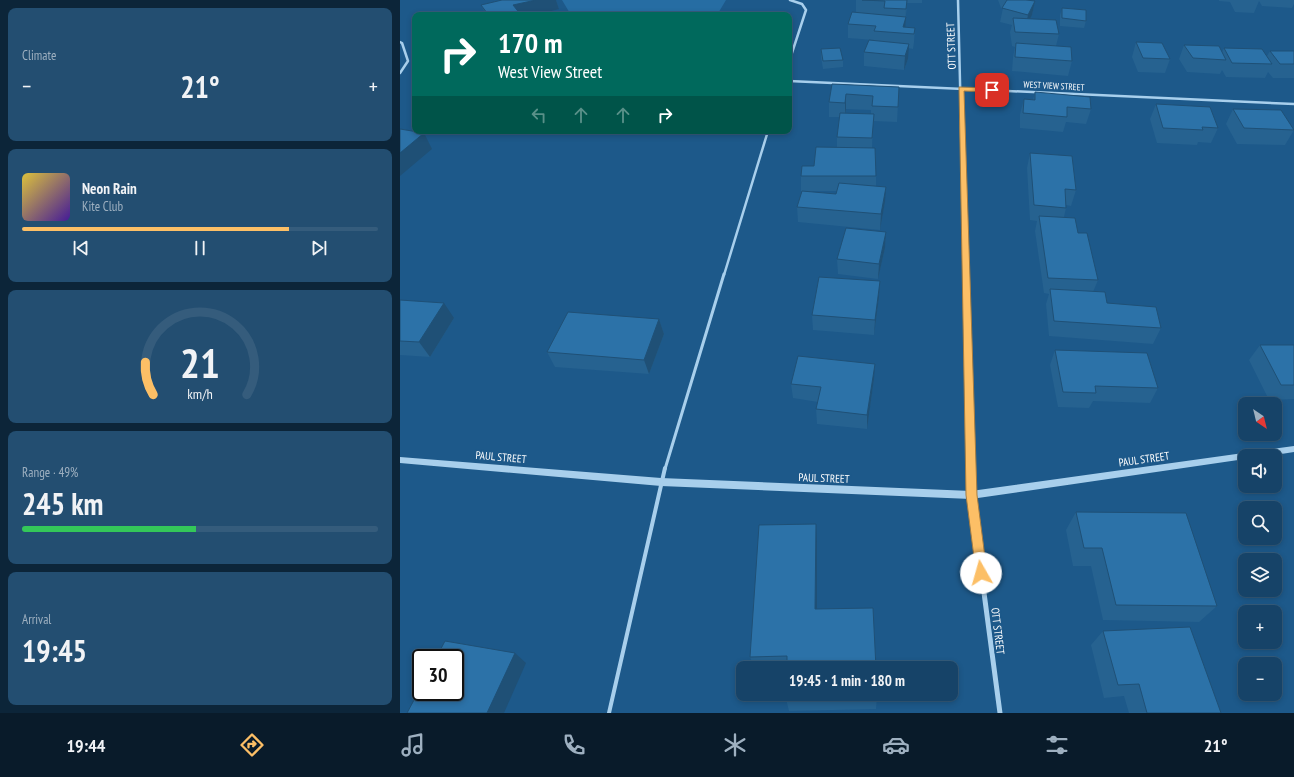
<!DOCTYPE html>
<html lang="en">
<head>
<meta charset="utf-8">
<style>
	body { margin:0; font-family:"PT Sans Narrow",sans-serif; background:#234e71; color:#f1f3f6; height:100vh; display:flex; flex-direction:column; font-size:15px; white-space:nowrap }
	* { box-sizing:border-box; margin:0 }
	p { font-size:13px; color:#9eb0c0 }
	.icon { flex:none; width:22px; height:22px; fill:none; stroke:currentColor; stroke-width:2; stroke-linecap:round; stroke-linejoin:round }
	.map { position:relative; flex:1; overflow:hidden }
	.panel { display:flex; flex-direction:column; gap:8px; padding:8px; background:#0c2539; width:400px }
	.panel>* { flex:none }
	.top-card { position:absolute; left:12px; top:12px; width:380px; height:122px; border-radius:8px; box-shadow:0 2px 6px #0003,0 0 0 1px #355c7c; background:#00695c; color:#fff; overflow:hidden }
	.needle { width:26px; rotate:145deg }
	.buttons { position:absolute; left:838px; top:397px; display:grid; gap:8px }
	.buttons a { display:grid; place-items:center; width:44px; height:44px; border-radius:8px; background:#164368; box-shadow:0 2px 6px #0003,0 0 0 1px #355c7c; font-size:20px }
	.speed { position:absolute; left:12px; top:649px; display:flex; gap:8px; font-size:20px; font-weight:700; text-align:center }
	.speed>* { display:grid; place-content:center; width:52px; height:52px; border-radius:50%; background:#164368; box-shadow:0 2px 6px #0003,0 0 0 1px #355c7c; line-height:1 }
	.speed .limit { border:2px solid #111; border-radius:6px; background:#fff; color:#111 }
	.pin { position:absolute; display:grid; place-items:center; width:34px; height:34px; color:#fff; margin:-17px; border-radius:8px; box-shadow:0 2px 6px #0006 }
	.me { position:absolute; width:44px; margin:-22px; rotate:353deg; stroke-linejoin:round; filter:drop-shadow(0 0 3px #0008) }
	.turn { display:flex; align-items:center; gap:14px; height:84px; padding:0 20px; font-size:18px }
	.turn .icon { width:52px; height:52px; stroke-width:2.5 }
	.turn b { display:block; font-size:28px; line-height:34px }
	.lanes { display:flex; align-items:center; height:38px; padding:0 20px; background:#0003; justify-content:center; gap:20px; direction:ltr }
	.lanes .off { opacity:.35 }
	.big { font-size:30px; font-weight:700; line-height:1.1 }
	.panel .card { flex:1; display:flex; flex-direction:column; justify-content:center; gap:6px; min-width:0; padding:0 14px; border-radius:8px; background:#234e71 }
	.panel .dial { align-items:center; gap:0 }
	.dial svg { height:104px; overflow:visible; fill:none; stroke:#355c7c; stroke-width:7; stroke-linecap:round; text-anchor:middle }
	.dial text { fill:#f1f3f6; stroke:none }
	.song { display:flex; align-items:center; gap:12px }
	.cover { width:48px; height:48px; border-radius:6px; background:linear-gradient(135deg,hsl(50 70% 55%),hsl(260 70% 35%)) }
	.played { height:4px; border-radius:2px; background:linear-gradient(90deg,#fcbf66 75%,#355c7c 75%) }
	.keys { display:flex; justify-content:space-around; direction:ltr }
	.heat { display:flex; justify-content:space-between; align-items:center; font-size:22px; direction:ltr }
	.charge { height:6px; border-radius:3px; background:linear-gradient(90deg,#34c759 49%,#355c7c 0) }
	.trip { position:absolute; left:336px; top:661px; width:222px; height:40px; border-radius:8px; background:#164368; box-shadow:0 2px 6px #0003,0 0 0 1px #355c7c; font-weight:700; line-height:40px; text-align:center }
	.tab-bar { display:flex; height:64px; justify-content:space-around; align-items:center; background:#091b2a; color:#9eb0c0 }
	.tab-bar .icon { width:28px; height:28px }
	.tab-bar .on { color:#fcbf66 }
	.tab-bar b { font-size:18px; color:#f1f3f6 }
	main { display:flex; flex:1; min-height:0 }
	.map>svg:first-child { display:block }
	.green { fill:#266da3 }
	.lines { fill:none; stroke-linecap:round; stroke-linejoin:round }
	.service-far2 { stroke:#a8cfec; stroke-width:2.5 }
	.service-far1 { stroke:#a8cfec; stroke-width:3 }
	.service { stroke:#a8cfec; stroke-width:4 }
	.minor-far3 { stroke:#a8cfec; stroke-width:2.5 }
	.minor-far2 { stroke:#a8cfec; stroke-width:3 }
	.minor-far1 { stroke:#a8cfec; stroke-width:4 }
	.minor { stroke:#a8cfec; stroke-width:5 }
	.tertiary { fill:#a8cfec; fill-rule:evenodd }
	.wall { fill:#266290; fill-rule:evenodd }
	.shaded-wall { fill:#1f5076 }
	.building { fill:#2c72a8; stroke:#1f5076 }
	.route { fill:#fcbf66; stroke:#a47c42 }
	.labels { text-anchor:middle; stroke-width:4; stroke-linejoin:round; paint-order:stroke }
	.far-street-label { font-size:9px; fill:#fff; stroke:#1d598a }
	.street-label { font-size:11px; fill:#fff; stroke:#1d598a }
</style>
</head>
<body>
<main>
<section class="panel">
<div class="card"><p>Climate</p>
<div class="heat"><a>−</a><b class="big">21°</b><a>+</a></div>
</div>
<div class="card">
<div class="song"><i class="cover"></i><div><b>Neon Rain</b><p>Kite Club</p></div></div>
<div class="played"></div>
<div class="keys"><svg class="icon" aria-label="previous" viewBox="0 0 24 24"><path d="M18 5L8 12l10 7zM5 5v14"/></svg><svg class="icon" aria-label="pause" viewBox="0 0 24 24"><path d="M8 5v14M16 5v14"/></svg><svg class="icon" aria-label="next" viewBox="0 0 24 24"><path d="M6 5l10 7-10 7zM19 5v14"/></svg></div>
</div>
<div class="card dial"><svg viewBox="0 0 100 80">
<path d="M14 69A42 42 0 1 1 86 69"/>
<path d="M14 69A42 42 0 0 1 8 44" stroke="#fcbf66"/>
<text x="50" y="56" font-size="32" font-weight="700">21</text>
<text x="50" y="72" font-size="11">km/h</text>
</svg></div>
<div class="card"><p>Range · 49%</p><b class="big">245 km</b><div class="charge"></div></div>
<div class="card"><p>Arrival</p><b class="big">19:45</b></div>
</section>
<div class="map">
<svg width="894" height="713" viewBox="0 0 894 713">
	<rect width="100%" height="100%" fill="#1d598a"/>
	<!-- green -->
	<path class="green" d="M162,0h164l-9,15h-146z"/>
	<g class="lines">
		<!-- service-far2 -->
		<path class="service-far2" d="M324,275l44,-144"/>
		<!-- service-far1 -->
		<path class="service-far1" d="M265,469l59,-195"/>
		<!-- service -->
		<path class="service" d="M209,713l56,-245"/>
		<!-- minor-far3 -->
		<g class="minor-far3">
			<path d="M558,0l3,122"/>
			<path d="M0,42l2,1 6,18 -8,12"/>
			<path d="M389,62l17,-52 -4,-6 -12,-4"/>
			<path d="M389,81l505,23"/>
		</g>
		<!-- minor-far2 -->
		<path class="minor-far2" d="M561,121l4,154"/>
		<!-- minor-far1 -->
		<path class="minor-far1" d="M565,274l5,195"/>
		<!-- minor -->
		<path class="minor" d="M570,468l1,27 29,218"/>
		<!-- tertiary -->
		<path class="tertiary" d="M894,446v6l-25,4h-24v3l-274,40 -310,-13 -261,-23v-6l261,21 310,13z"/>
	</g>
	<!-- wall -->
	<g class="wall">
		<path d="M102,0h54l3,9 -74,4 -4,-8z"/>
		<path d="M456,0h66v3h-15l-2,24 10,1 -1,14 -1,7 -5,-1v11l-4,11 -40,-4v-14l10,-11v-1l-26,-2v-14l8,-11z"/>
		<path d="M598,0h33v1h4l-3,14 -2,4 29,15 -3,12 16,15 -4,15 -56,-5 1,-14 2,-10 -3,-1 -2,-14 2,-7 -12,-3 3,-14h-2z"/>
		<path d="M819,0h75v4l-2,4 -30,-2 -3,-5 -5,12 -19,-1 -5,-10 -11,-1z"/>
		<path d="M662,8l24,13 -2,7 -24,-2v-11z"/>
		<path d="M736,42l34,17 -5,14 -27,-1 -6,-15z"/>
		<path d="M784,45l38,7 2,-4 43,8 3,-5h24v27h-21l-5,-6 -3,6 -39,-1 -4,-7 -2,4 -33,-2 -8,-13z"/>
		<path d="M421,49l22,11v7l-20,2 -2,-12z"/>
		<path d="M432,84l67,3 -2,35 -24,-1 -1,27 4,28v10l9,16 -5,28 -82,-8 -1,-15 39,-13 1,-3h-36v-15l13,-10 23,-19v-10l3,-20h-11v-15zM446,109l25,1v4l-25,-1z"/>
		<path d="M635,92l56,17 -5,15 -20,-2 -3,10 -43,-4v-14l4,-15 9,1z"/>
		<path d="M756,104l62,24 -7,15 -13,-1 -1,3 -40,-2 -7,-24z"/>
		<path d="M833,109l61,21 -9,15 -48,-1 -11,-20z"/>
		<path d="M630,153l46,37 -5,16 -5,-1v3l-2,9 14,16 20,47 -5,12 14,11 54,25 -8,16 -104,-8 -3,-32 3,-10 -5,-1 -9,-62 2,-10 -7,-1 -3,-52z"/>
		<path d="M486,232l-1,16 -7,31 -40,-5 -1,-15z"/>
		<path d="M480,281l-1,16 -5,38 -61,-5 -1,-15z"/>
		<path d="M0,300l54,18 -24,39 -30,-2z"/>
		<path d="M259,319l5,15 -15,40 -94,-7 -8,-15z"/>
		<path d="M860,345h34v54l-25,1 -20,-40z"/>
		<path d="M655,350l103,38 -8,15 -57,-2 -4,7 -31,-1 -8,-42z"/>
		<path d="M474,379l-7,50 -50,-5 -1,-15 2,-7 -25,-4 -2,-14z"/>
		<path d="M676,512l141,94 -18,16 -96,-2 -12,-54h-18l-7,-36z"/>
		<path d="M417,542v67l59,59h-122l-4,-11z"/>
		<path d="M703,631l118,82h-92l-5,-17 -20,2 -13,-53z"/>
		<path d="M477,696l-1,13 -87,2 -3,-12z"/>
	</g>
	<!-- shaded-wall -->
	<g class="shaded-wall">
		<path d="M136,0h20l3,9 -23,6h-19l-4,-10z"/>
		<path d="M507,0l-2,18 1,-1 -1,14 -2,-4 2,-8z"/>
		<path d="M635,1l-3,14 -7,14 3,-14z"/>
		<path d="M509,44l-1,15 -4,11 1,-14z"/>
		<path d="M446,94v15l-1,8v-14z"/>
		<path d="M24,133l8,16 -32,27v-23z"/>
		<path d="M486,187l-1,15 -5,28 1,-16z"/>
		<path d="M486,232l-1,16 -7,31 1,-15z"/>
		<path d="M480,281l-1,16 -5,38 1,-15z"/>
		<path d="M44,303l10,15 -24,39 -11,-15z"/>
		<path d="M259,319l5,15 -15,40 -5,-14z"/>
		<path d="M475,364l-1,15 -7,50v-14z"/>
		<path d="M416,524l1,18v83l-2,-16z"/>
		<path d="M115,653l11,10 -22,50h-17z"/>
	</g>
	<!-- building -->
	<g class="building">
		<path d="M102,0h34l-23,5 8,10h-42l8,-2 -6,-8z"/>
		<path d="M462,0h45l-1,9 -22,-1 1,-7z"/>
		<path d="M607,0h19l9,1 -7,14 -26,-7z"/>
		<path d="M662,8l24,2v11l-24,-3z"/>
		<path d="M452,12l54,5 -3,10 12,1 -1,6 -40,-3 2,-5 -28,-2z"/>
		<path d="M613,18l43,2 3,14 -44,-2z"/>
		<path d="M469,40l40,4 -4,12 -41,-4z"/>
		<path d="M736,42l26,1 8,16 -27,-1z"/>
		<path d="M616,43l55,4 1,14 -57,-4z"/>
		<path d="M784,45l35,1 7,14 -33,-2z"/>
		<path d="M440,48l3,12 -20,1 -2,-12z"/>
		<path d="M824,48l38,1 10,15 -40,-1z"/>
		<path d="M870,51h24v13h-14z"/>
		<path d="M432,84l67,3 -1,20 -26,-1 1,-10 -27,-2 -1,9 -16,-1z"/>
		<path d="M635,92l55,5 1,12 -24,-2v10l-44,-4 1,-14 11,1z"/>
		<path d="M756,104l54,3 8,21 -16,-1 1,3 -40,-2z"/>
		<path d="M833,109l48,1 13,20 -50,-2z"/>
		<path d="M440,113l34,1 -2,24 -35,-1z"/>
		<path d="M0,129l24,4 -24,20z"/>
		<path d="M416,147l59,1 1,28h-75l1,-10h12z"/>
		<path d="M630,153l42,3 4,34 -11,-1 1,19 -32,-3z"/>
		<path d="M439,183l47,4 -5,27 -84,-7 5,-16 34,3z"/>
		<path d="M639,216l36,2 3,15h9l11,47 -50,-2z"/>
		<path d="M446,228l40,4 -7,32 -42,-5z"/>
		<path d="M419,277l61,4 -5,39 -63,-5z"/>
		<path d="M650,289l55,3 2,11 49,4 5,21 -107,-7z"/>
		<path d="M0,300l44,3 -25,39 -19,-1z"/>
		<path d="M168,312l91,7 -15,41 -97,-8z"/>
		<path d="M860,345h34v40h-13z"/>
		<path d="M655,350l92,3 11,35 -63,-2 1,7 -33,-1z"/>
		<path d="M398,356l77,8 -8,51 -51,-6 5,-22 -30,-3z"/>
		<path d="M676,512l110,1 31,93 -101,-1 -14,-57h-18z"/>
		<path d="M416,524l-1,85 58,-1 3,60h-89v-12l-37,1 9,-132z"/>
		<path d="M790,627l31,86h-74l-8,-29 -21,1 -15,-54z"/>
		<path d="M45,641l70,12 -28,60h-80l14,-26v5h34v-34h-19z"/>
		<path d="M386,694h91v2l-91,3z"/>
	</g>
	<!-- route -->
	<path class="route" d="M559,87l33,1 3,2 -3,2 -28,-1 13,404 10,78 -2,4 -4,1 -4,-1 -1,-4 -10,-78z"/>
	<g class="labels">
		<!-- far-street labels -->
		<g class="far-street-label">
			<text transform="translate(654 86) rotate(3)" y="3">WEST VIEW STREET</text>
		</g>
		<!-- street labels -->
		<g class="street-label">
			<text transform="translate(551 46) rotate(-92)" y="4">OTT STREET</text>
			<text transform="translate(101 457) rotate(5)" y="4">PAUL STREET</text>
			<text transform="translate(744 459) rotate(-8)" y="4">PAUL STREET</text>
			<text transform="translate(424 478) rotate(2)" y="4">PAUL STREET</text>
			<text transform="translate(598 631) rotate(83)" y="4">OTT STREET</text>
		</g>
	</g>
</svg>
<div class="buttons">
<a><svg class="needle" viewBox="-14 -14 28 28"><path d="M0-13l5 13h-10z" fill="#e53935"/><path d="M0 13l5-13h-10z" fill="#9eb0c0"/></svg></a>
<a><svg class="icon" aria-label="sound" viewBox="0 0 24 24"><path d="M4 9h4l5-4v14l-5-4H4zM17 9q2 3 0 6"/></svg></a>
<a><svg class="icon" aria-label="search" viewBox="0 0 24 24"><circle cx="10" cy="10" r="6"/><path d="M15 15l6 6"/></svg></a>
<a><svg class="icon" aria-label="layers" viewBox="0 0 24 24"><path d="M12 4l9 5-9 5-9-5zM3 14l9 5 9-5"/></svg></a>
<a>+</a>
<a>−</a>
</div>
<div class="speed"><div class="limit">30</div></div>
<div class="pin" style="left:592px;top:90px;background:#d93025"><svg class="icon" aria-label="arrive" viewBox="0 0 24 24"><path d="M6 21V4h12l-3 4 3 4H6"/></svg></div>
<svg class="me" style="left:581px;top:573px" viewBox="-20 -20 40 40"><circle r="19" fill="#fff"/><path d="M0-13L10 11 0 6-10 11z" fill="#fcbf66"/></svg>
<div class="trip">19:45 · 1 min · 180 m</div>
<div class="top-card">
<div class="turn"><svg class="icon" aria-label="right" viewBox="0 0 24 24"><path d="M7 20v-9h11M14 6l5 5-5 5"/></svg><div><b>170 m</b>West View Street</div></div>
<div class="lanes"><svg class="icon off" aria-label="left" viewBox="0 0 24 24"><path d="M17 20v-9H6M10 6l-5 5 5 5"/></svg><svg class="icon off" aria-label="ahead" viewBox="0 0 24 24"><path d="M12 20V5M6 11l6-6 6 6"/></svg><svg class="icon off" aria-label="ahead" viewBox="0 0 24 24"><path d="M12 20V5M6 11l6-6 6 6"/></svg><svg class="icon" aria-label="right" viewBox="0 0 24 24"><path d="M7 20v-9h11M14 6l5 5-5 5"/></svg></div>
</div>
</div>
</main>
<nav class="tab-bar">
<b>19:44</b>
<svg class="icon on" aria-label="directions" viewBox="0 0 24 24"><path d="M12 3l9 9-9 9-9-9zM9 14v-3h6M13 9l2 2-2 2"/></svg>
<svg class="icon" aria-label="music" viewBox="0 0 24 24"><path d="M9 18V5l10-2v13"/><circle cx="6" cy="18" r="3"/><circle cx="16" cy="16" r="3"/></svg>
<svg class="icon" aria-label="phone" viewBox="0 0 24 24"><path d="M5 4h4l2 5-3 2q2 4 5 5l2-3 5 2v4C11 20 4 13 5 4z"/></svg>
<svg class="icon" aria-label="climate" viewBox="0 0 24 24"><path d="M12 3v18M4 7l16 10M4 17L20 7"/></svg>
<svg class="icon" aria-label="car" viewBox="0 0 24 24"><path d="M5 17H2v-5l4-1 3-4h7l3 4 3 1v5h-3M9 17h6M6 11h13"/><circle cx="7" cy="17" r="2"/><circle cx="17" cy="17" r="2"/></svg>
<svg class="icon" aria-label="filters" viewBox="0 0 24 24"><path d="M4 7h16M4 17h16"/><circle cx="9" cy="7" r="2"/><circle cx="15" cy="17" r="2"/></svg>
<b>21°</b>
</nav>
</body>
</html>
